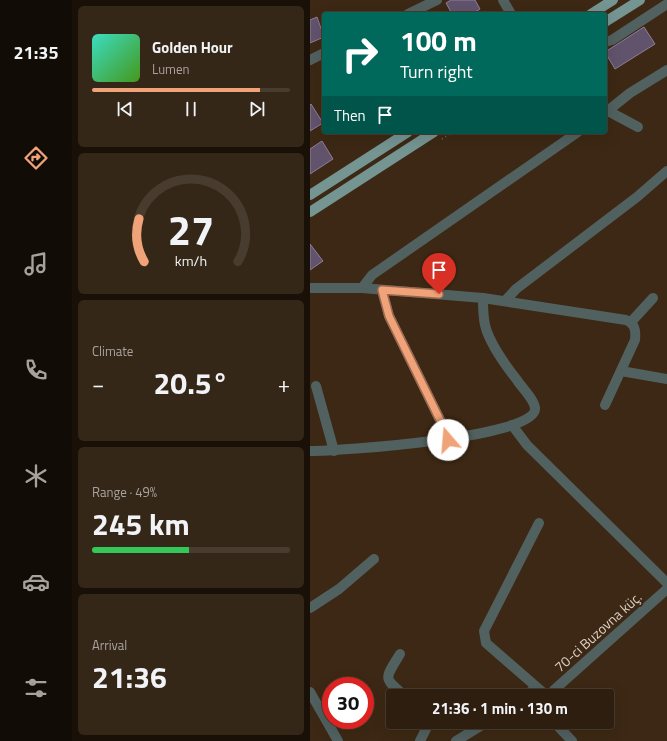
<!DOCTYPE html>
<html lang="en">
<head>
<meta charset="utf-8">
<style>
	body { margin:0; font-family:"Titillium Web",sans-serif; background:#352718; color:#f1f3f6; height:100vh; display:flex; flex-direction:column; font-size:15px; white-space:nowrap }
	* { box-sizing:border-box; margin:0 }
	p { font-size:13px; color:#a7a29e }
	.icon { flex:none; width:22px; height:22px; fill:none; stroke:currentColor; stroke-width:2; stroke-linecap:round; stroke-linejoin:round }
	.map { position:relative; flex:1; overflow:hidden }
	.drawer { display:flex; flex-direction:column; gap:6px; padding:6px; background:#191008; width:238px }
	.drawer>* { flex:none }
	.banner { position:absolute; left:12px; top:12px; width:285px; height:122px; border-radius:4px; box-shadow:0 4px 16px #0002,0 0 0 1px #483c2f; background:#00695c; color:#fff; overflow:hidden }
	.speed { position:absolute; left:12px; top:677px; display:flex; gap:8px; font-size:20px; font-weight:700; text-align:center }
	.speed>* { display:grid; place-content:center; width:52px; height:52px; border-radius:50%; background:#2d1e0f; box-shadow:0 4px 16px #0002,0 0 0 1px #483c2f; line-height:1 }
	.speed .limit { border:6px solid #d22; background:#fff; color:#111 }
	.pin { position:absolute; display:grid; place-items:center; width:34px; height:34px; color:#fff; margin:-41px -17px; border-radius:50% 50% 50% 0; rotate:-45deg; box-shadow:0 0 4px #0007 }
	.pin .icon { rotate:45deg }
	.me { position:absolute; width:44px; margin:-22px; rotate:342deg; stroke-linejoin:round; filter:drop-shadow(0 0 3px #0008) }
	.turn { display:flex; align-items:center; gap:14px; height:84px; padding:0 12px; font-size:18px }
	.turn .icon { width:52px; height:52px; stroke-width:2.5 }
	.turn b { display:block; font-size:28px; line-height:34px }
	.then { display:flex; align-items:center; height:38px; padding:0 12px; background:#0003; gap:8px; font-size:15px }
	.big { font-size:30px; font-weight:700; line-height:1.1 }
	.drawer .card { flex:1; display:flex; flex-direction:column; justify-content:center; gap:6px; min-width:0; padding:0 14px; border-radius:6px; background:#352718 }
	.drawer .dial { align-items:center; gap:0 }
	.dial svg { height:104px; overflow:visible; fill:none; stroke:#483c2f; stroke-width:7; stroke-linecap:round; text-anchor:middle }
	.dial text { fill:#f1f3f6; stroke:none }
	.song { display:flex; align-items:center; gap:12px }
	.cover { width:48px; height:48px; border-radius:6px; background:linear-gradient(135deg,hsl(170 70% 55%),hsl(100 70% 35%)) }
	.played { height:4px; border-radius:2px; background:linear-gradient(90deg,#f0a278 85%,#483c2f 85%) }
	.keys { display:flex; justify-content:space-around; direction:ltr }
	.heat { display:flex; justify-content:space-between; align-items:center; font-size:22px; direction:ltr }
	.charge { height:6px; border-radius:3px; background:linear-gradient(90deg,#34c759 49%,#483c2f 0) }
	.trip { position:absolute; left:76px; top:689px; width:228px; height:40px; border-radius:4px; background:#2d1e0f; box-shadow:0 4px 16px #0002,0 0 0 1px #483c2f; font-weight:700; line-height:40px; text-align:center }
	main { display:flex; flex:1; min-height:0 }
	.menu { display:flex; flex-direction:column; width:72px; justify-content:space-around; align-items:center; background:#120c06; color:#a7a29e }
	.menu .icon { width:28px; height:28px }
	.menu .current { color:#f0a278 }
	.menu b { font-size:18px; color:#f1f3f6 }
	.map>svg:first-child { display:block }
	.building { fill:#61536c; stroke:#8d7e9a }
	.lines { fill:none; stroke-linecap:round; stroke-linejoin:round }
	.path { stroke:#72604f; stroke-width:2; stroke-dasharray:1 3; stroke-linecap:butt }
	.minor { stroke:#516160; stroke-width:10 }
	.major { stroke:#749592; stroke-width:10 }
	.route-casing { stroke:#9c694e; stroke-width:10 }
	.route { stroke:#f0a278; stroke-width:7 }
	.labels { text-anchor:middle; stroke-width:4; stroke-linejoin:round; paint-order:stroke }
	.street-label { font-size:14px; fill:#ded1c5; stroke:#3c2814 }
</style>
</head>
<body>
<main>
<nav class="menu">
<b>21:35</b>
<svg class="icon current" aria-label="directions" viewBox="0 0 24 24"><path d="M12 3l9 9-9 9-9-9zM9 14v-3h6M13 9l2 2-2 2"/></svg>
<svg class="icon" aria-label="music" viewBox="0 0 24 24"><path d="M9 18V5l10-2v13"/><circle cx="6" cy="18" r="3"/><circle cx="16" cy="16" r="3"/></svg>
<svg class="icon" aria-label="phone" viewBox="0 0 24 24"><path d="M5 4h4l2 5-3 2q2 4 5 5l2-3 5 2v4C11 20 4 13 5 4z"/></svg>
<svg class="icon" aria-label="climate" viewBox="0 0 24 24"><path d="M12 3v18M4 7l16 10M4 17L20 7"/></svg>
<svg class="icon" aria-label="car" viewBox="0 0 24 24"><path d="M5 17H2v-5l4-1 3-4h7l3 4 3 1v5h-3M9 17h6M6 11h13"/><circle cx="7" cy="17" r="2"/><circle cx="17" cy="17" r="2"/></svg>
<svg class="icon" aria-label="filters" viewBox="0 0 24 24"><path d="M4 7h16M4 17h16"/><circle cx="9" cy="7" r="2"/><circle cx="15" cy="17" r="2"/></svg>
</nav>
<section class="drawer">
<div class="card">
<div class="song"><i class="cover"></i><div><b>Golden Hour</b><p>Lumen</p></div></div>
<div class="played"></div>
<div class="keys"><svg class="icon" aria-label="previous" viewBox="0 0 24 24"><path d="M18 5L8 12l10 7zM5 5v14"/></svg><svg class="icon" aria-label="pause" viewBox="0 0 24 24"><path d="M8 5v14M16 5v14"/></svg><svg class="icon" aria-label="next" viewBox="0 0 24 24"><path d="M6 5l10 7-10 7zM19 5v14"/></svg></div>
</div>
<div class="card dial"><svg viewBox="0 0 100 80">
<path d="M14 69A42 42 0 1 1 86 69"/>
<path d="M14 69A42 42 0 0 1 10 36" stroke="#f0a278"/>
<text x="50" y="56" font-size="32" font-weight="700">27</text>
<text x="50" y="72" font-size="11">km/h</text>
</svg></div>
<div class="card"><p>Climate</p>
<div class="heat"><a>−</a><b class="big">20.5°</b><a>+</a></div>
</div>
<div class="card"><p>Range · 49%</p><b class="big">245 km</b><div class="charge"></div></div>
<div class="card"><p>Arrival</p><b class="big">21:36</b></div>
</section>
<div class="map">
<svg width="357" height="741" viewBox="0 0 357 741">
	<rect width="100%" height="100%" fill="#3c2814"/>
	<!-- building -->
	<g class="building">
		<path d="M141,0h24l5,9 -8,5h-20l-6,-11z"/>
		<path d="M7,17l7,20 -14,6v-23z"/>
		<path d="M334,27l11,17 -40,25 -10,-17z"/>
		<path d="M1,104l12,19 -13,8v-26z"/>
		<path d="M12,141l11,18 -23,15v-25z"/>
		<path d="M0,244l13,17 -13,9z"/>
	</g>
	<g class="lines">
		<!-- path -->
		<path class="path" d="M132,139l11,-7"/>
		<!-- minor -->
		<g class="minor">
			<path d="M193,0l8,14"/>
			<path d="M98,14l29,-14"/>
			<path d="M295,42l7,-2 55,-36"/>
			<path d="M0,60l14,-7"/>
			<path d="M298,111l30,16"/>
			<path d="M295,113l25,-20 37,-23"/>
			<path d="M0,288h52l121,10 143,22c9,4 10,10 9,20l-30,65"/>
			<path d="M52,288l10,-13 206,-143"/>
			<path d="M72,290l7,26 52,106 6,18"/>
			<path d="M195,301l11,-12 121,-92 30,-26"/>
			<path d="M321,322l22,-24"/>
			<path d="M311,371l46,8"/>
			<path d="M6,386l18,65"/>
			<path d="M202,425l15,20 140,138"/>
			<path d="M0,451c26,0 229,-13 225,-43 -1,-9 -13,-20 -18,-28 -11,-14 -28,-38 -32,-55 -2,-9 -2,-18 -2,-27"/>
			<path d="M229,523l-55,108 2,12 61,53"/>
			<path d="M0,608l29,-19 35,-30"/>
			<path d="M90,654c-15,25 -18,23 5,42"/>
			<path d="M0,692l28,49"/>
			<path d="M216,696l10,-9"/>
			<path d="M240,696l4,-6 113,-101"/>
			<path d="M244,722l18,19"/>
			<path d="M110,741l6,-12 1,-7"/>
			<path d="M146,741l31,-19"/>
		</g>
		<!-- major -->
		<g class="major">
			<path d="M281,14l22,-14"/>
			<path d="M295,22l35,-22"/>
			<path d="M0,195l98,-63"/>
			<path d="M0,212l124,-80"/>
		</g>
	</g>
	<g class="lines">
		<!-- route casing -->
		<g class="route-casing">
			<path id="route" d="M129,294l-57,-4 7,26 52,106 7,18"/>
		</g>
		<!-- route -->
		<use href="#route" class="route"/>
	</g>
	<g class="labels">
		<!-- street labels -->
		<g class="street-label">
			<text transform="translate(288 632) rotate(-42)" y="5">70-ci Buzovna küç.</text>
		</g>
	</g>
</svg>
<div class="speed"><div class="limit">30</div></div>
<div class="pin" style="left:129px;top:294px;background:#d93025"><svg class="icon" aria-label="arrive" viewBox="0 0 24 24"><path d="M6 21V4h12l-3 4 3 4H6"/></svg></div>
<svg class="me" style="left:138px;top:440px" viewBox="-20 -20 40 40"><circle r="19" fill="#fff"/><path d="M0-13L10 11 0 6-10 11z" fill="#f0a278"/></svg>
<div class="trip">21:36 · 1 min · 130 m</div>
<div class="banner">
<div class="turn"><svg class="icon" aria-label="right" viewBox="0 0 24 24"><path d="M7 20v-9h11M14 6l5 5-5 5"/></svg><div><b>100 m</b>Turn right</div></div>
<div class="then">Then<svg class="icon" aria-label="arrive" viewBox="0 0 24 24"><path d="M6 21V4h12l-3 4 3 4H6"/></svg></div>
</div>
</div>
</main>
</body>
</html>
